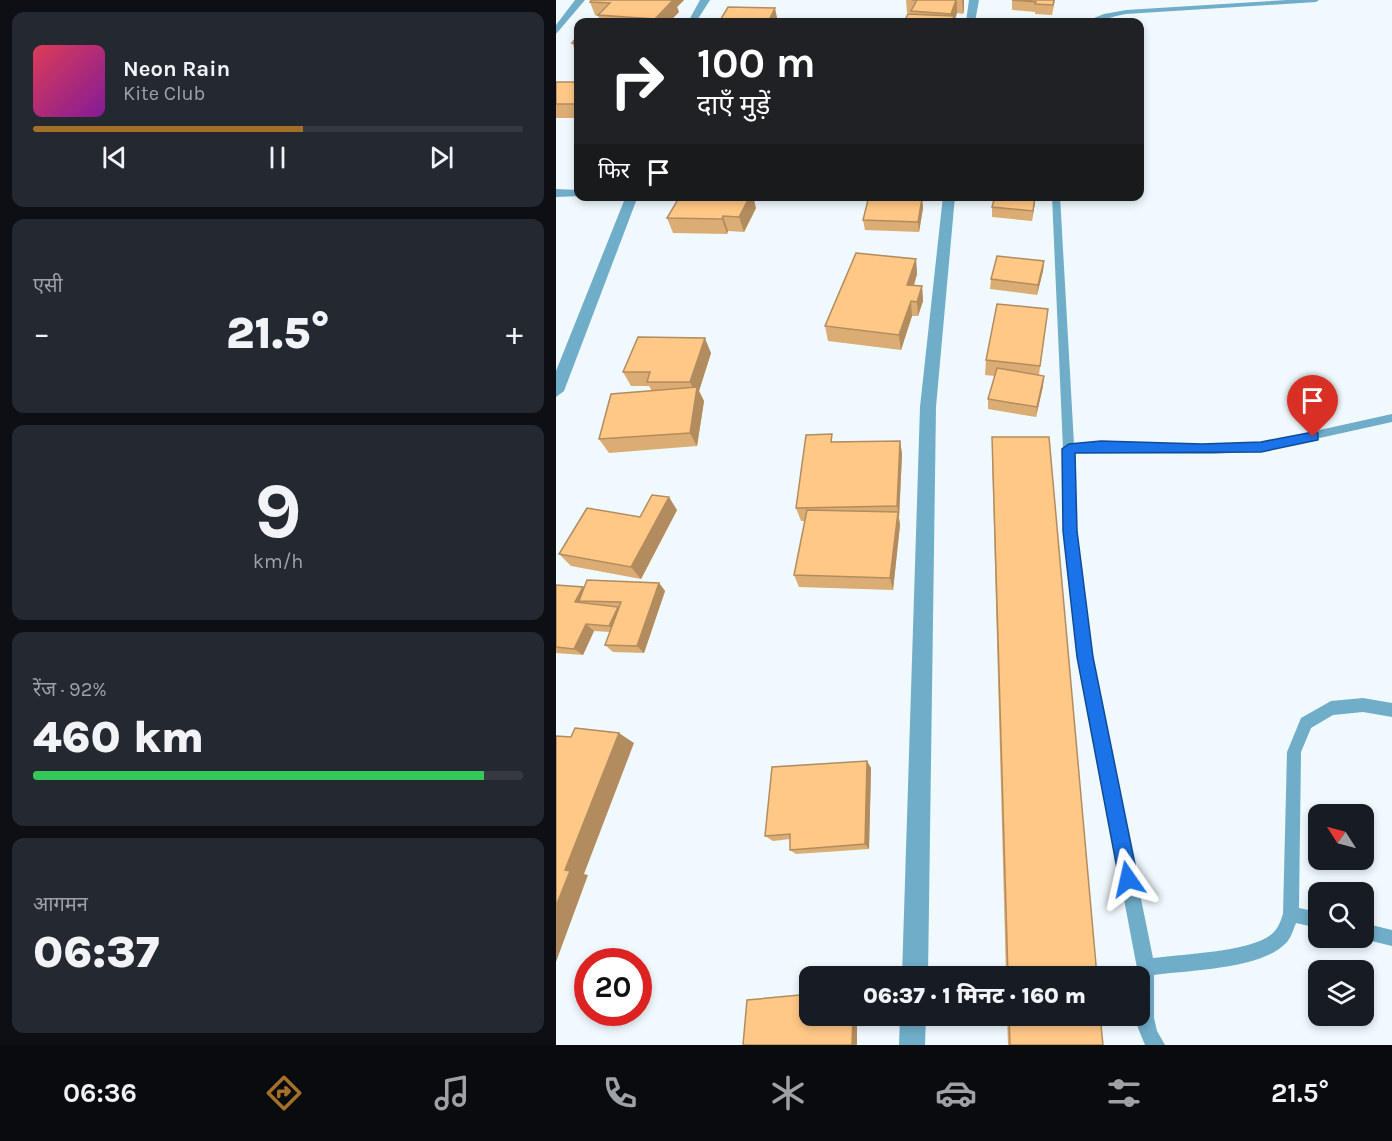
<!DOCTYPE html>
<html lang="hi">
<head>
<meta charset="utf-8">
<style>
	body { margin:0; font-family:Karla,"Noto Sans Devanagari",sans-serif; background:#242831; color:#f1f3f6; height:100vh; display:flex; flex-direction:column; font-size:22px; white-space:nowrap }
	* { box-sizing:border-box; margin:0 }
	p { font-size:20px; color:#9ea1a6 }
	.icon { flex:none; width:33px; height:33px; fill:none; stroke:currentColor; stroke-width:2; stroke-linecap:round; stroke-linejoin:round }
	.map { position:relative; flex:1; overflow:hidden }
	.sheet { display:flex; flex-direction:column; gap:12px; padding:12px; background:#0d0f14; width:556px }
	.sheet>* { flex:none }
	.top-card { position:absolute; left:18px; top:18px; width:570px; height:183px; border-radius:12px; box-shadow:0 3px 9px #0003; background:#202124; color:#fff; overflow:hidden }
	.needle { width:39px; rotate:306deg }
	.fabs { position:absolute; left:752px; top:804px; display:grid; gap:12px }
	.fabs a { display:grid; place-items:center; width:66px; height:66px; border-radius:12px; background:#171b24; box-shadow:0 3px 9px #0003; font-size:30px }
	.speed { position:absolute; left:18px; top:948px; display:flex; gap:12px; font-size:30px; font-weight:700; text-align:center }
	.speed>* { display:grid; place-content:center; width:78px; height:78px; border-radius:50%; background:#171b24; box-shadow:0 3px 9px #0003; line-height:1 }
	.speed .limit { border:9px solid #d22; background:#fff; color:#111 }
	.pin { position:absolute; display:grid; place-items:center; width:51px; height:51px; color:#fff; margin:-62px -26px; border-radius:50% 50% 50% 0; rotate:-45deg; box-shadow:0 0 6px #0007 }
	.pin .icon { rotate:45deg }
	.me { position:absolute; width:66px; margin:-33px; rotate:349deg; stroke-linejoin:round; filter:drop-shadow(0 0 4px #0008) }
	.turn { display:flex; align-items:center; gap:21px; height:126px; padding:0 24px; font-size:27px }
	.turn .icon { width:78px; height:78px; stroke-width:2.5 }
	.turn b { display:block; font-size:42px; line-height:51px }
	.then { display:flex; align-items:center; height:57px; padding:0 24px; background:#0003; gap:12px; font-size:22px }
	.big { font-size:45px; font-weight:800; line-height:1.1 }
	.sheet .tile { flex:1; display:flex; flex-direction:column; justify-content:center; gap:9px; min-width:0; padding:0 21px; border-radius:12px; background:#242831 }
	.sheet .dial { align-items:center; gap:0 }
	.dial b { font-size:78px; line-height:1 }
	.song { display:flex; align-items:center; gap:18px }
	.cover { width:72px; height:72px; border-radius:9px; background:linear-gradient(135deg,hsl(350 70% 55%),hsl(290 70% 35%)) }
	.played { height:6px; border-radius:3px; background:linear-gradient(90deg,#a47028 55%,#363941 55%) }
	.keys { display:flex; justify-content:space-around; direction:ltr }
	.heat { display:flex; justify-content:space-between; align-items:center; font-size:33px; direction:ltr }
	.charge { height:9px; border-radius:4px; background:linear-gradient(90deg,#34c759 92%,#363941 0) }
	.trip { position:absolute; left:243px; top:966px; width:351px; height:60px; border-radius:12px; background:#171b24; box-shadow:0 3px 9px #0003; font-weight:800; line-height:60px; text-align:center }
	.tab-bar { display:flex; height:96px; justify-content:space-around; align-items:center; background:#090b0e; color:#9ea1a6 }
	.tab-bar .icon { width:42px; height:42px }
	.tab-bar .on { color:#a47028 }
	.tab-bar b { font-size:27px; color:#f1f3f6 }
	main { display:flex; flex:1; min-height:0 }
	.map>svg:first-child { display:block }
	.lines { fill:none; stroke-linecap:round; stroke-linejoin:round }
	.lane { fill:#70adc8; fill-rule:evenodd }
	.street { fill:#70adc8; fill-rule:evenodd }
	.wall { fill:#dbac73 }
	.shaded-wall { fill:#b28c5e }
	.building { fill:#ffc886; stroke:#b28c5e; stroke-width:1.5 }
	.route { fill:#1a73e8; stroke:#114b97; stroke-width:1.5 }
</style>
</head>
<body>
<main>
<section class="sheet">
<div class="tile">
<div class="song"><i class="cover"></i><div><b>Neon Rain</b><p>Kite Club</p></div></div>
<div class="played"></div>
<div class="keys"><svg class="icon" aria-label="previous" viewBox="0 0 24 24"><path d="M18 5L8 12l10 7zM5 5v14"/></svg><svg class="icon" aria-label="pause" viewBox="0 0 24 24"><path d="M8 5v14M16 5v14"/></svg><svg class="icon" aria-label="next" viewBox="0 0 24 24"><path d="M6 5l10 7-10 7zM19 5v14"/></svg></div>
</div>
<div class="tile"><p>एसी</p>
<div class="heat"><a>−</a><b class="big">21.5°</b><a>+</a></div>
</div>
<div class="tile dial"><b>9</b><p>km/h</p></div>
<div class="tile"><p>रेंज · 92%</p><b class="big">460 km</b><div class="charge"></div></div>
<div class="tile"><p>आगमन</p><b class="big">06:37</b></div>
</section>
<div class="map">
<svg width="836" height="1045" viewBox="0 0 836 1045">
	<rect width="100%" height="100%" fill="#f0f9fe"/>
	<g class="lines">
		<!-- lane -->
		<g class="lane">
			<path d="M731,0h32l-3,2 -190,12c-14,2 -29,9 -42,8l20,-8 22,-4z"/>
			<path d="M496,196h8l14,248 139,2 48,-3 131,-29v8l-131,29 -48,3 -138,-1 1,78 16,126 61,301c28,-4 104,-6 122,-27 4,-5 6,-11 8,-17l4,-162 14,-34 30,-17 32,-3 29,5v14l-29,-5 -30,3 -22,13 -10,24 -2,156 19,4v16l-22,-5c-3,7 -5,16 -11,21 -25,25 -97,26 -131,31v43l3,13 8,14h-20l-7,-17 -2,-12h4v-40h-3v-8l-59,-311 -14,-126 -1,-82z"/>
			<path d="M807,923l29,7v16l-33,-8h4z"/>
		</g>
		<!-- street -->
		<g class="street">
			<path d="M19,0h10l-29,34v-9z"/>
			<path d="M144,0h10l-14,22h-8z"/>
			<path d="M413,0h10l-4,22h-9z"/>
			<path d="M0,189l22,1v6h4l-26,1z"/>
			<path d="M70,196h12l-74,195 -8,6v-26z"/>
			<path d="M387,196h12l-19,211 -8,569h-26l18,-569z"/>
			<path d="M344,1016h26l-1,29h-26z"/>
		</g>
	</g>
	<!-- wall -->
	<g class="wall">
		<path d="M35,0h93l-7,7 2,5 -10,10h-80h12l-3,-6 -3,-1 -5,-13z"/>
		<path d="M350,0h58v10l-1,4 -6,-1 -3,9h-50l7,-8 -4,-1z"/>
		<path d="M456,0h43l-3,15 -17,-1v-2l-23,-2z"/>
		<path d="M22,35v22l-6,-14z"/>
		<rect x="0" y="82" width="22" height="36"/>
		<path d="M480,196l-4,25 -40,-4v-10z"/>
		<path d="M366,198l1,10 -4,24 -54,-2 -2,-10z"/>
		<path d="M200,208l-12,24 -16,-1 -1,3 -54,-1 -6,-15z"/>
		<path d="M360,259l1,15 -3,12h8l1,15 -5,15h-6l-11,34 -73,-9 -3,-15z"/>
		<path d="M488,261l-1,10 -6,24 -47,-6 1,-10z"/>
		<path d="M492,309l-9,66 4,11 -7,31 -48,-8v-10l7,-23 -10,-1 1,-15z"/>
		<path d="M155,353l-12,38 5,10 -7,45 -88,7 -10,-14 53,-48 -3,-5h-18l-8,-14z"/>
		<path d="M436,437l105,539h-91l-14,-522z"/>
		<path d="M344,441l2,13 -3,64 1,7 -7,65 -94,-3 -5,-12 11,-54h-4l-5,-13 38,-66z"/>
		<path d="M121,510l-36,69 -70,-13 -12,-12 81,-37z"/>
		<path d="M103,583l6,8 -21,62 -31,-1 -8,-7 5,-13 -16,-1 -11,24 -27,-2v-68l28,3z"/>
		<path d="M311,761l4,7 -2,81 -73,5 -6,-4v-11l-17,2 -8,-5z"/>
		<path d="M451,1016h93l3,29h-95z"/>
	</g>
	<!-- shaded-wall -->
	<g class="shaded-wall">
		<path d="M117,0h11l-7,7 2,5 -10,10h-13l-1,-3z"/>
		<path d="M401,0v13l-3,9h-3v-8z"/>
		<path d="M406,0h2v10l-1,4z"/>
		<path d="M219,8l3,14h-10z"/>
		<path d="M194,196h3l3,12 -12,24 -5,-15z"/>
		<path d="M479,196h1l-4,25 1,-10z"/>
		<path d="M366,198l1,10 -4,24 -1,-10z"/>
		<path d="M167,216l5,15 -1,3 -5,-15z"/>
		<path d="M360,259l1,15 -8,26 -2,-15z"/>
		<path d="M488,261l-1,10 -6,24 1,-10z"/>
		<path d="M366,286l1,15 -5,15 -1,-14z"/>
		<path d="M355,301l1,15 -11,34 -2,-15z"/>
		<path d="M149,338l6,15 -12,38 5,10 -7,45 -7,-13 6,-39 -6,-12z"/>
		<path d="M488,376l-1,10 -7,31 1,-10z"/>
		<path d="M344,441l2,13 -3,64 -2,-12z"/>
		<path d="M113,497l8,13 -36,69 -10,-12z"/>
		<path d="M342,512l2,13 -7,65 -3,-12z"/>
		<path d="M103,583l6,8 -21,62 -7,-7z"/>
		<path d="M27,587l7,8 -11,6 6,5 -10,-4z"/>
		<path d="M62,607l7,7 -8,19 -8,-7z"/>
		<path d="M30,624l8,7 -11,24 -9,-6z"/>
		<path d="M63,733l15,10 -50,131 4,1 -32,87v-56l9,-36z"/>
		<path d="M311,761l4,7 -2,81 -4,-5z"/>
		<path d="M297,1016h4v29h-5z"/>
	</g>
	<!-- building -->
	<g class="building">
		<path d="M35,0h82l-18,19 -57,-4 12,-12 -20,-1z"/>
		<path d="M356,0h44l-5,14 -40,-3 6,-11z"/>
		<path d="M456,0h42l-1,5 -18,-1 1,-2z"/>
		<path d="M172,7l47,1 -7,14h-49z"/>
		<path d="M352,14l46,2 -2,6h-48z"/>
		<path d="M456,19l40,3h-41z"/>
		<path d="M22,35v8h-6z"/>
		<rect x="0" y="82" width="22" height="22"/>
		<path d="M124,196h70l-11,21 -16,-1 -1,3 -55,-1z"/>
		<path d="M313,196l53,2 -4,24 -55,-2z"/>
		<path d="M439,196h40l-2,15 -41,-4z"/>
		<path d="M300,253l60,6 -9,26 15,1 -5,16 -6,-1 -12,34 -74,-9z"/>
		<path d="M441,256l47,5 -6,24 -47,-6z"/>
		<path d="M441,304l51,5 -8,57 -54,-6z"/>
		<path d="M82,337l67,1 -15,44h-43l3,-10h-27z"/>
		<path d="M441,368l47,8 -7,31 -49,-8z"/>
		<path d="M141,387l-7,46 -91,6 12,-45z"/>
		<path d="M276,434l-1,8 69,-1 -3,65 -101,2 10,-73z"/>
		<path d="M436,437h57l48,539h-89z"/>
		<path d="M96,495l17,2 -38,70 -72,-13 28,-46 53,9z"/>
		<path d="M251,510l91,2 -8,66 -96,-3z"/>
		<path d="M31,580l72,3 -22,63 -32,-1 16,-43 -42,-1z"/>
		<path d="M0,585l27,2 -8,15 43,5 -9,19 -23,-2 -12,25 -18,-2z"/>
		<path d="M19,728l44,5 -54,137 5,1 -14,35v-170l15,1z"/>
		<path d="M311,761l-2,83 -75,6v-16l-25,2 7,-69z"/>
		<path d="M254,994v22h43l-1,29h-109l4,-45z"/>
		<path d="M453,1016h91l3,29h-93z"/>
	</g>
	<!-- route -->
	<path class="route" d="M757,432l5,1v7l-57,12 -186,1 2,78 16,126 45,222 -3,6 -7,3 -6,-3 -3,-6 -42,-222 -14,-126 -1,-82 7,-5 32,-3 101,3 59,-2z"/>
</svg>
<div class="fabs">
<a><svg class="needle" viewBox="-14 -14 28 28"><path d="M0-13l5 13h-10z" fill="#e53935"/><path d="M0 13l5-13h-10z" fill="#9ea1a6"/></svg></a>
<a><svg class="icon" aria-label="search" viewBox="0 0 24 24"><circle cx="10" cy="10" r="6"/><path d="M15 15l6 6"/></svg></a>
<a><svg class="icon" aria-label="layers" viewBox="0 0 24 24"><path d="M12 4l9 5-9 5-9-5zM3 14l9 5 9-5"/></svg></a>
</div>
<div class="speed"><div class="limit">20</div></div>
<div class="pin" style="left:757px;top:437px;background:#d93025"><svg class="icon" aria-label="arrive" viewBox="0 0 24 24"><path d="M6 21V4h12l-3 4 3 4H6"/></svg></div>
<svg class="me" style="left:572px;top:879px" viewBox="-20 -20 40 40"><path d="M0-17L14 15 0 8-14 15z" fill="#1a73e8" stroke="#fff" stroke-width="4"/></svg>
<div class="trip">06:37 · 1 मिनट · 160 m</div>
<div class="top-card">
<div class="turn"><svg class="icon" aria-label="right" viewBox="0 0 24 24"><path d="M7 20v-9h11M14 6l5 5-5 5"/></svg><div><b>100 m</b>दाएँ मुड़ें</div></div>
<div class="then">फिर<svg class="icon" aria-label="arrive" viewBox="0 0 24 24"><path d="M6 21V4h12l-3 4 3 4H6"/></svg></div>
</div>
</div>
</main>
<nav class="tab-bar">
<b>06:36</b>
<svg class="icon on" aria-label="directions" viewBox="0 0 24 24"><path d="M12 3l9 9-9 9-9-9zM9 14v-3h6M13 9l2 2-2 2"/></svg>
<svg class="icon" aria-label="music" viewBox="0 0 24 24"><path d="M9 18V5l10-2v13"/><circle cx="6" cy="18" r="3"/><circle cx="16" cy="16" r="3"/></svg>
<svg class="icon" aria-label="phone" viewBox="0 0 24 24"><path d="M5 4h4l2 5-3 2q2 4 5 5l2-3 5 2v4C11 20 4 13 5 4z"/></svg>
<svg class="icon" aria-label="climate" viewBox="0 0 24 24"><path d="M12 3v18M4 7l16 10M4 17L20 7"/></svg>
<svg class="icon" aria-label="car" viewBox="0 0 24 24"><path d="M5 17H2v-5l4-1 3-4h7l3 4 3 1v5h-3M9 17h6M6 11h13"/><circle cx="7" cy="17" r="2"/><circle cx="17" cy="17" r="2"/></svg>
<svg class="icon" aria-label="filters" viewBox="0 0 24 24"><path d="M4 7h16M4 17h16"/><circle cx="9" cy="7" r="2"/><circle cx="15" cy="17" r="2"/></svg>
<b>21.5°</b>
</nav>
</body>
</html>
